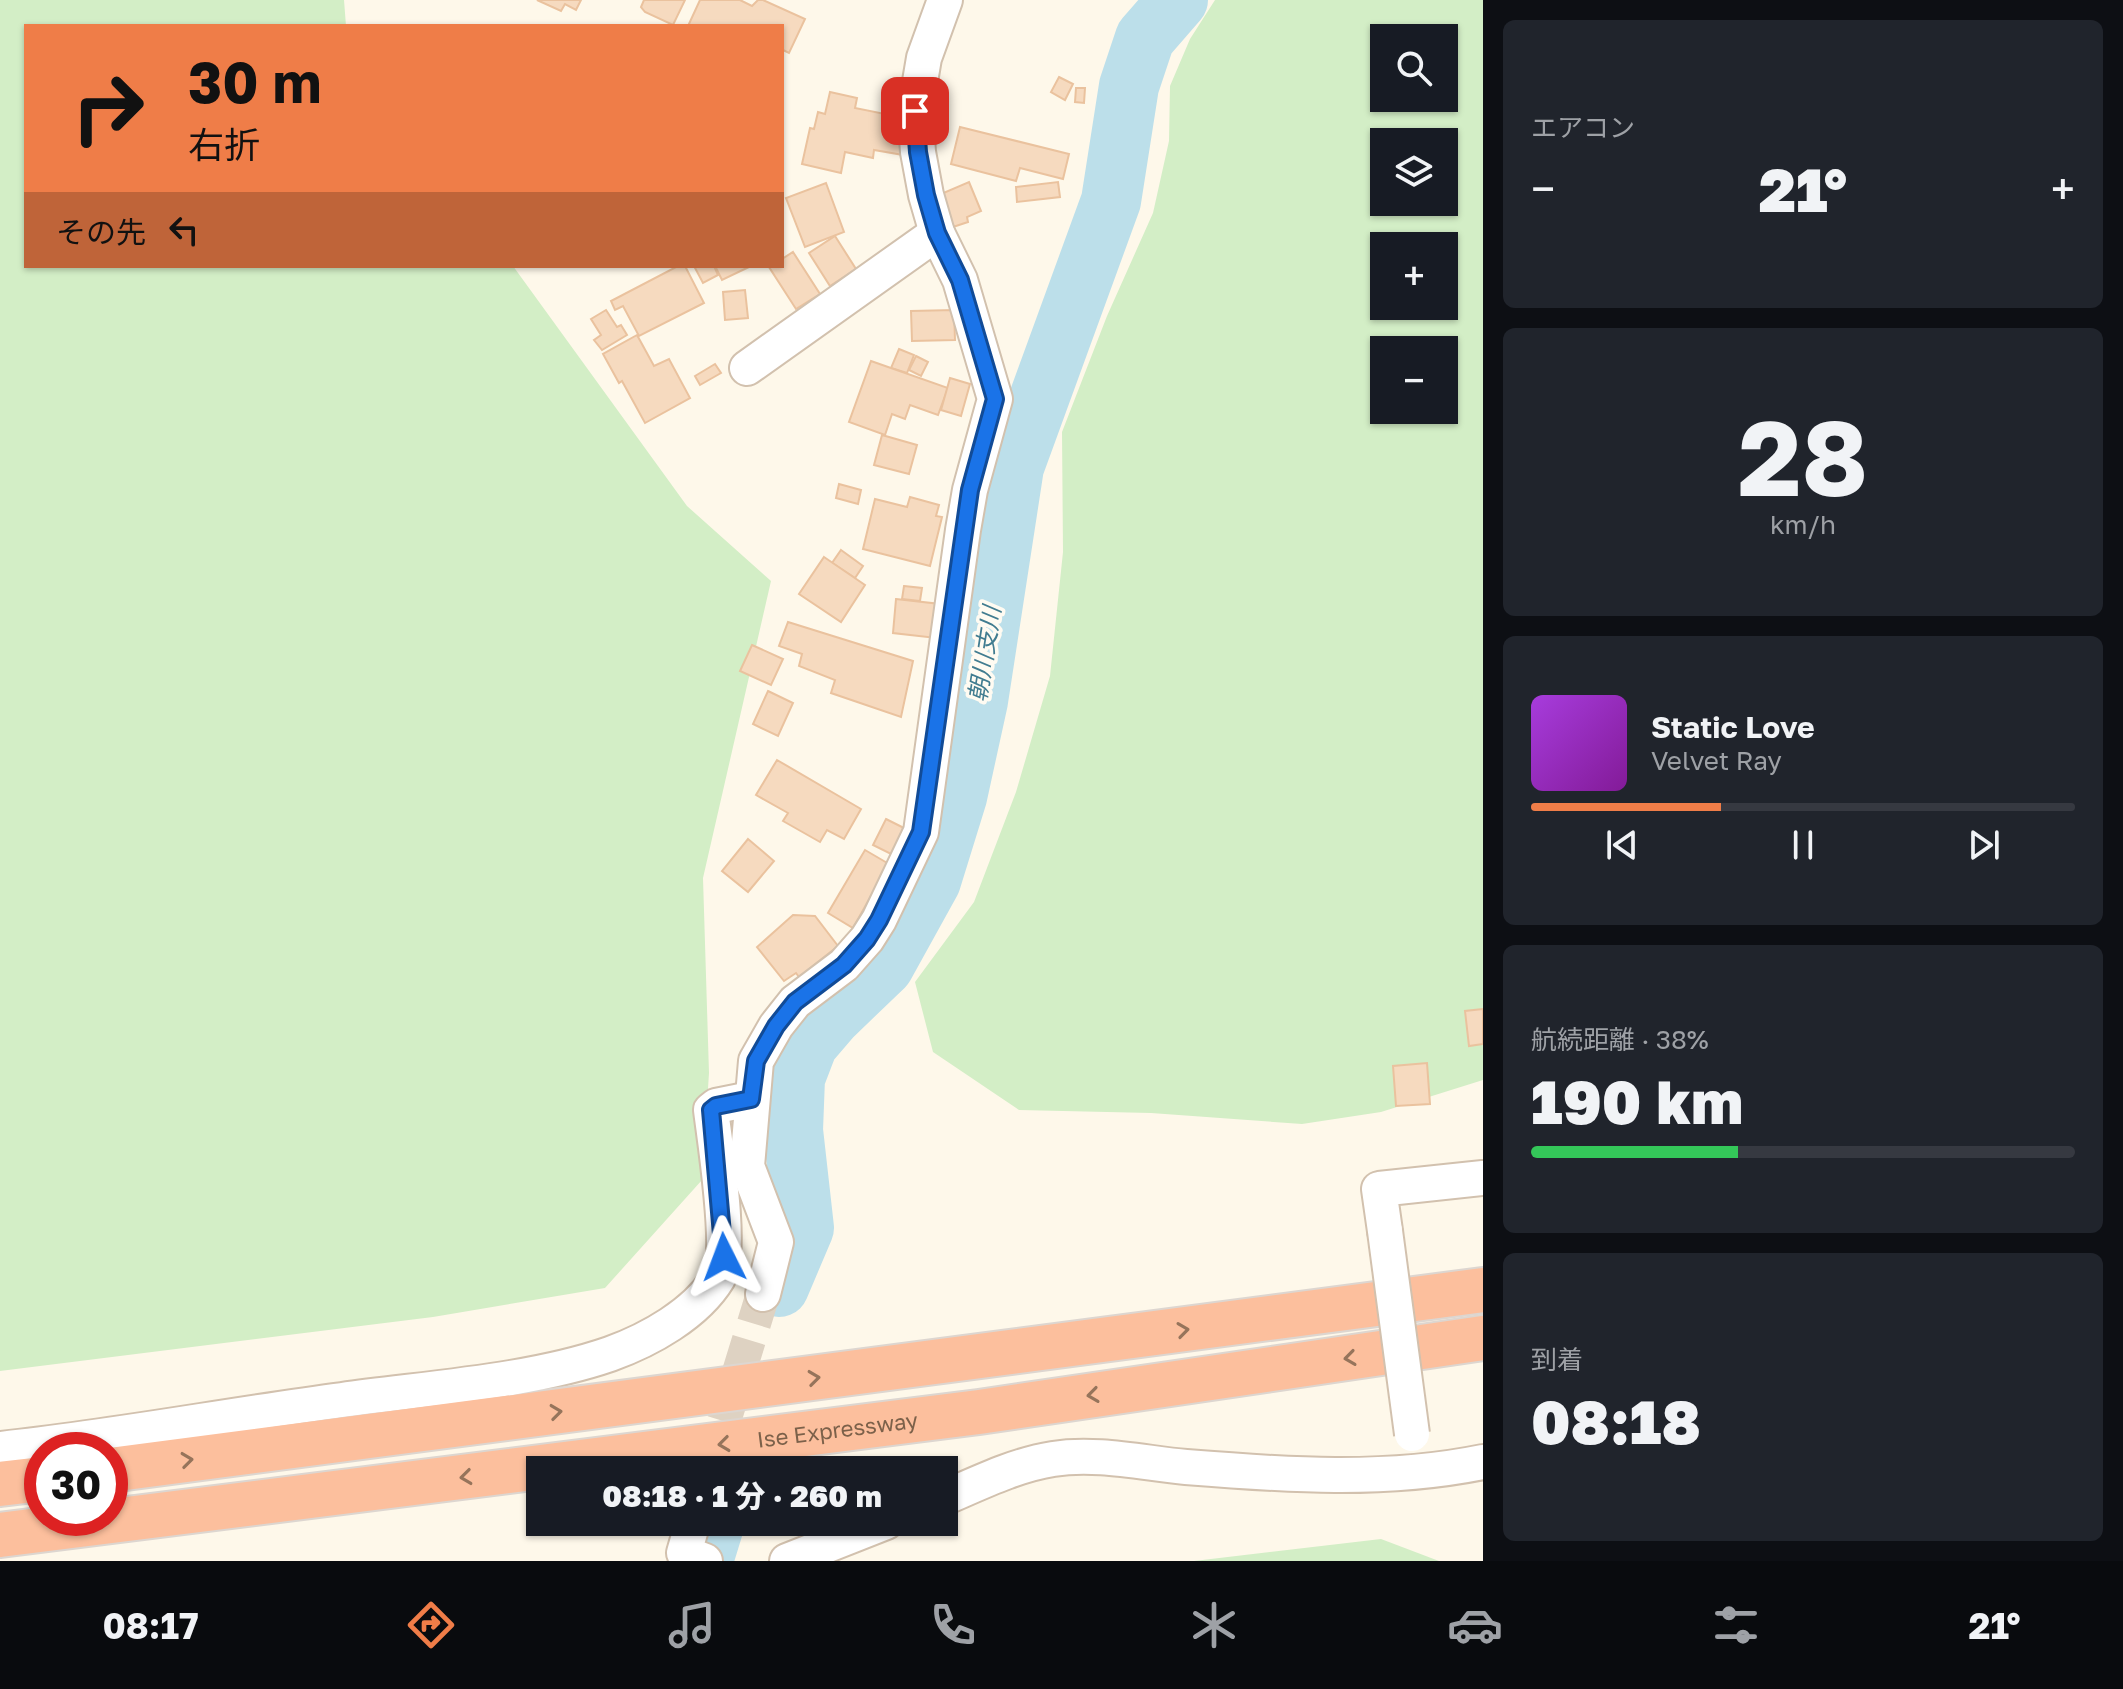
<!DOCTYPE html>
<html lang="ja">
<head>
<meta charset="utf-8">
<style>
	body { margin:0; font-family:"Golos Text","Noto Sans JP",sans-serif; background:#20242c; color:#f1f3f6; height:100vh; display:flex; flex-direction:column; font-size:30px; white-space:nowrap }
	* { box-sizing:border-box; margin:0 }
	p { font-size:26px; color:#9ea1a6 }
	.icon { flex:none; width:44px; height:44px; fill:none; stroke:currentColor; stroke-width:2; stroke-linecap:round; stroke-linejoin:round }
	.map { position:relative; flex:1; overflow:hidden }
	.side { display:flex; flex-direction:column; gap:20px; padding:20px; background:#0d0f14; width:640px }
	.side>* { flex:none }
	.guide { position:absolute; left:24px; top:24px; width:760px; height:244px; border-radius:0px; box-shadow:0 2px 6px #0004; background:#ef7d48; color:#111; overflow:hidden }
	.fabs { position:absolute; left:1370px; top:24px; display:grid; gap:16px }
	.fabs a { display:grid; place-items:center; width:88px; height:88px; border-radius:0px; background:#171b24; box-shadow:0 2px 6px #0004; font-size:40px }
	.speed { position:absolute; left:24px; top:1432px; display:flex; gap:16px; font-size:40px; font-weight:700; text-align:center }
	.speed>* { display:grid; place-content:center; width:104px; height:104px; border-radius:50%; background:#171b24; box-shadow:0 2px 6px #0004; line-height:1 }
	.speed .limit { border:12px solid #d22; background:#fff; color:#111 }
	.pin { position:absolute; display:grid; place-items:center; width:68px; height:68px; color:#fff; margin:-34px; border-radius:16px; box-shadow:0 4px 12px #0006 }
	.me { position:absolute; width:88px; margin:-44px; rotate:357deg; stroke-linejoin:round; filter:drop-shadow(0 0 6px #0008) }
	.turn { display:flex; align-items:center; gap:28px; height:168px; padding:0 32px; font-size:36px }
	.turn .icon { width:104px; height:104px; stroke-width:2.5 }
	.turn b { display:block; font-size:56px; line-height:68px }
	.then { display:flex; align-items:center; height:76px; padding:0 32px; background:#0003; gap:16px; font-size:30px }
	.big { font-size:60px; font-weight:800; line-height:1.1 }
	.side .tile { flex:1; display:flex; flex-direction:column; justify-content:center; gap:12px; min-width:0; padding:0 28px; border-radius:12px; background:#20242c }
	.side .dial { align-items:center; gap:0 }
	.dial b { font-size:104px; line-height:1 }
	.song { display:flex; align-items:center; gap:24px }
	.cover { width:96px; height:96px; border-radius:12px; background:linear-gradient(135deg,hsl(280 70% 55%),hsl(290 70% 35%)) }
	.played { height:8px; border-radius:4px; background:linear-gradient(90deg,#ef7d48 35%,#363941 35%) }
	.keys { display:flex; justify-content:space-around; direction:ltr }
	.heat { display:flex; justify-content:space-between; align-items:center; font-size:44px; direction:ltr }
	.charge { height:12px; border-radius:6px; background:linear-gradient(90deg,#34c759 38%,#363941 0) }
	.trip { position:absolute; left:526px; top:1456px; width:432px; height:80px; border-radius:0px; background:#171b24; box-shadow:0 2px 6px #0004; font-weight:800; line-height:80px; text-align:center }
	.tab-bar { display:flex; height:128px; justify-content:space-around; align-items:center; background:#090b0e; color:#9ea1a6 }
	.tab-bar .icon { width:56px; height:56px }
	.tab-bar .current { color:#ef7d48 }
	.tab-bar b { font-size:36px; color:#f1f3f6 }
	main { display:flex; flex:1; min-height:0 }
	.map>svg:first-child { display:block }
	.green { fill:#d3eec6; fill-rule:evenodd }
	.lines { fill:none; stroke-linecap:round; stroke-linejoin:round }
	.river { stroke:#bcdfea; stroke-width:60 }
	.building { fill:#f6dabf; stroke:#eac29e; stroke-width:2 }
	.minor-tunnel { stroke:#ded2c2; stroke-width:34; stroke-dasharray:34 17; stroke-linecap:butt }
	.minor-casing { stroke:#d2c1ae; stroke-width:38 }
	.highway-casing { stroke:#ddd6d0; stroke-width:48 }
	.minor { stroke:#fff; stroke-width:34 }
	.highway { stroke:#fcbf9d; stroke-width:44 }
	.minor-bridge-casing { stroke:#d2c1ae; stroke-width:38; stroke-linecap:butt }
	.minor-bridge { stroke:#fff; stroke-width:34 }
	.oneway { stroke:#96745b }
	.route-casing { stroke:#114b97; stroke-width:20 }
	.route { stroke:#1a73e8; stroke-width:14 }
	.labels { text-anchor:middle; stroke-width:7; stroke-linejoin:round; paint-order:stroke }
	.street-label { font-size:22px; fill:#7c614a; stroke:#fffbf2 }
	.water-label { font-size:24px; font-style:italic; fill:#417c90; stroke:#fffbf2 }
</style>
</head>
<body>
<main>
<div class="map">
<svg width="1483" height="1561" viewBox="0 0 1483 1561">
	<rect width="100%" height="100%" fill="#fef8ea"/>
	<!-- green -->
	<g class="green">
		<path d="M0,0h344l2,26h-320v240h487l174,240 84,75 -68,297 6,195 -7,107 -97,108 -172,29 -433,54z"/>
		<path d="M1215,0h268v1080l-102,32 -79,12 -151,-11 -132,-3 -86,-58 -18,-70 59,-80 42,-110 34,-116 13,-124 -1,-120 45,-116 46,-103 16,-72 1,-55 20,-47zM1384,38h60v60h-60zM1384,142h60v60h-60zM1384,246h60v60h-60zM1384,350h60v60h-60z"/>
		<path d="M1381,1539l58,22h-245z"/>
	</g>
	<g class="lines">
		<!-- river -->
		<g class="river">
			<path d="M779,1287l25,-59 -11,-98 2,-52 13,-34 24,-28 52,-50 47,-85 26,-84 21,-96 36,-234 97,-266 18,-115 16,-48 33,-38"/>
			<path d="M703,1561l12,-39"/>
		</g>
	</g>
	<!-- building -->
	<g class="building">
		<path d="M537,0h44l-5,10 -11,-6 -4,7z"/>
		<path d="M644,0h41l-12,25 -28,-13 -4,-5z"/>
		<path d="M700,0h40l12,6 6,-6h5l42,19 -16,34 -6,-3 -1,3v-27h-94z"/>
		<path d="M1059,77l14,7 -8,16 -14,-8z"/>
		<path d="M1076,88h9l-1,15 -9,-1z"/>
		<path d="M830,92l27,6 -2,10 45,9 3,38 -29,-5 -1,8 -28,-6 -4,21 -39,-9 8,-36 4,1 4,-17 7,2z"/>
		<path d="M960,127l109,27 -6,25 -43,-11 -4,13 -65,-17z"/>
		<path d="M969,182l12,29 -14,6 1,5 -15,5 -12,-33z"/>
		<path d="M1058,182l2,15 -43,5 -1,-15z"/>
		<path d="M826,183l18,49 -39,15 -19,-49z"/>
		<path d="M835,236l21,33 -26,17 -21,-33z"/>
		<path d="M793,252l27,42 -24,15 -27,-42 13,-1v-7z"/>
		<path d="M678,266h7l19,37 -65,33 -16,-30 -8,4 -4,-9z"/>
		<path d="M694,266h20l4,9 -15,8z"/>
		<path d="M715,266h36l-29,14z"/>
		<path d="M745,290l3,28 -23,2 -2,-28z"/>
		<path d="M606,310l11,17 4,-2 6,10 -25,15 -8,-10 7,-5 -10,-16z"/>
		<path d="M954,310l1,30 -43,1 -1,-30z"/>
		<path d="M637,335l17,31 15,-7 21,39 -45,25 -23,-42 -3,2 -16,-29z"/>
		<path d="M899,349l15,6 -7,18 -16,-5z"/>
		<path d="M916,356l12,6 -7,14 -12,-6z"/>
		<path d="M871,361l77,27 -10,27 -28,-10 -5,14 -13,-5 -7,21 -36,-13z"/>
		<path d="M715,364l6,9 -21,12 -5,-9z"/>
		<path d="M950,378l20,6 -9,32 -20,-6z"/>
		<path d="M882,435l35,10 -8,29 -35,-9z"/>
		<path d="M839,484l22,6 -3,14 -22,-6z"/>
		<path d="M910,497l29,8 -3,11 6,1 -12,49 -67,-17 12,-50 32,8z"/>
		<path d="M841,550l22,16 -8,12 -23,-15z"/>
		<path d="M824,557l41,28 -24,37 -42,-28z"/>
		<path d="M904,586l18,2 -2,13 -18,-2z"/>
		<path d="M896,599l44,5 -4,34 -43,-5z"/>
		<path d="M788,622l125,39 -12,56 -70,-24 4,-13 -36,-14 3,-12 -23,-8z"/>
		<path d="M752,645l31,14 -12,26 -31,-14z"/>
		<path d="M768,691l25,12 -15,33 -25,-12z"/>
		<path d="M777,760l84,49 -17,30 -17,-9 -7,12 -37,-21 5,-8 -32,-18z"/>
		<path d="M886,819l20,10 -13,26 -20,-10z"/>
		<path d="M748,839l26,22 -26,31 -26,-21z"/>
		<path d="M865,850l24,14 -36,64 -25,-15z"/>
		<path d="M793,915l22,1 23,30 -39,31 -3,-4 -12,8 -27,-34z"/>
		<path d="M1483,1009v35l-14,2 -4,-35z"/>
		<path d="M1427,1063l3,41 -34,2 -3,-40z"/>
	</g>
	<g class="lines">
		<!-- minor-tunnel -->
		<path class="minor-tunnel" d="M709,1470l54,-176"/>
		<!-- minor casing -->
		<g class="minor-casing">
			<g id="minor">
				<path d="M747,368l190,-135"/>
				<path d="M1385,1231l-6,-42 104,-11"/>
				<path d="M763,1294l13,-52 -29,-76 9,-105 20,-35 19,-24 49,-37 23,-26 12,-19 42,-88 42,-302 7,-40 25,-91 -35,-119 -23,-47 -11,-38 -8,-43 -3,-41 9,-53 21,-58"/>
				<path d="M0,1449c114,-12 228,-34 342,-49 86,-12 187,-18 268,-46 39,-14 86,-40 108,-76 15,-25 -3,-135 -7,-168l5,-4 35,-7"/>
				<path d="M944,1498c35,-15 71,-33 109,-39 43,-7 90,4 133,8 99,8 200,15 297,-5"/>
				<path d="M693,1522l-9,31 21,8"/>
				<path d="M787,1561l99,-39"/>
			</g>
		</g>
		<!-- highway casing -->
		<g class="highway-casing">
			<g id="highway">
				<path d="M110,1470l1373,-180"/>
				<path d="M0,1484l42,-5"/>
				<path id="s1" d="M0,1535l979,-123 504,-74"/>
			</g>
		</g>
		<!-- minor -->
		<use href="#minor" class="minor"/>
		<!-- highway -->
		<use href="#highway" class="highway"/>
		<!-- minor-bridge casing -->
		<g class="minor-bridge-casing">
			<path id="minor-bridge" d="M1385,1231l27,203"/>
		</g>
		<!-- minor-bridge -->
		<use href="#minor-bridge" class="minor-bridge"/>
	</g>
	<!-- one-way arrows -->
	<defs><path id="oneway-chevron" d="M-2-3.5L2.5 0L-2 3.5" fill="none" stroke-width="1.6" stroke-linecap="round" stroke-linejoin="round" transform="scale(2)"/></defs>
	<g class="oneway">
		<use href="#oneway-chevron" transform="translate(1183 1330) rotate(-8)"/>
		<use href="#oneway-chevron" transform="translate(1350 1358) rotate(172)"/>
		<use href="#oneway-chevron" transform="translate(814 1378) rotate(-7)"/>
		<use href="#oneway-chevron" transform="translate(1093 1395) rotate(172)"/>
		<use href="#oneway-chevron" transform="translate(556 1412) rotate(-7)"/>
		<use href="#oneway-chevron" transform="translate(724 1444) rotate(173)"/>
		<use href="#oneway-chevron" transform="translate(187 1460) rotate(-7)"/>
		<use href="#oneway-chevron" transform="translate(466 1477) rotate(173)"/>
	</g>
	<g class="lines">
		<!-- route casing -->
		<g class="route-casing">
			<path id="route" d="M724,1257l-13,-147 5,-4 35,-7 5,-38 20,-35 19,-24 49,-37 23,-26 12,-19 42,-88 49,-342 25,-91 -35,-119 -23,-47 -11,-38 -8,-43 -3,-41"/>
		</g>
		<!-- route -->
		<use href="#route" class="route"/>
	</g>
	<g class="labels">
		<!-- street labels -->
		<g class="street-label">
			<text dy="8" stroke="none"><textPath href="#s1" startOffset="844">Ise Expressway</textPath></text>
		</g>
		<!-- water labels -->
		<g class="water-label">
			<text transform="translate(985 654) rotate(-81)" y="8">朝川支川</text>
		</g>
	</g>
</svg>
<div class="fabs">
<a><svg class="icon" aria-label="search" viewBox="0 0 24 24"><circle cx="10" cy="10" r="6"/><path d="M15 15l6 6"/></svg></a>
<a><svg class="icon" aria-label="layers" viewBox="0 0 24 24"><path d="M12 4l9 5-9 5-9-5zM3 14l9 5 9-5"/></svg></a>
<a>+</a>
<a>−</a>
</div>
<div class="speed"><div class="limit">30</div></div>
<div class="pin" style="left:915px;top:111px;background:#d93025"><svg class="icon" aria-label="arrive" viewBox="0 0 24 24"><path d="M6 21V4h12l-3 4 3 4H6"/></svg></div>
<svg class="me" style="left:724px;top:1257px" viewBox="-20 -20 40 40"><path d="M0-17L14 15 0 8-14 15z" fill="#1a73e8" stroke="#fff" stroke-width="4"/></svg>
<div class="trip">08:18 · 1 分 · 260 m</div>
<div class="guide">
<div class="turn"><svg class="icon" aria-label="right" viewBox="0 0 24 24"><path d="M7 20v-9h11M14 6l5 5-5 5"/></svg><div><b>30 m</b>右折</div></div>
<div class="then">その先<svg class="icon" aria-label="left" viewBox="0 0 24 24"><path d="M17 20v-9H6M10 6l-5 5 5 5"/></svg></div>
</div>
</div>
<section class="side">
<div class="tile"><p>エアコン</p>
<div class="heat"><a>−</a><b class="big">21°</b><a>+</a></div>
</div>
<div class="tile dial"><b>28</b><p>km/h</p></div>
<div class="tile">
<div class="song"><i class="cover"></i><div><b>Static Love</b><p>Velvet Ray</p></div></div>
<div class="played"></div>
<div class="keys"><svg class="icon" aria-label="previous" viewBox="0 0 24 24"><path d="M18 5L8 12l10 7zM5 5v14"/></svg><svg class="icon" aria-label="pause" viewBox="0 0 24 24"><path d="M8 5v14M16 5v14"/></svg><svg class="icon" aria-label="next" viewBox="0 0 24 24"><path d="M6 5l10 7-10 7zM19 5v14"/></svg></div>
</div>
<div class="tile"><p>航続距離 · 38%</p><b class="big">190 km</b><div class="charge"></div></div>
<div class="tile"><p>到着</p><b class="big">08:18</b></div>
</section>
</main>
<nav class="tab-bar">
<b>08:17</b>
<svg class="icon current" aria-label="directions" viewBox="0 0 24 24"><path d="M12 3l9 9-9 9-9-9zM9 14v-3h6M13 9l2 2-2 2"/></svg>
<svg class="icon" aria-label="music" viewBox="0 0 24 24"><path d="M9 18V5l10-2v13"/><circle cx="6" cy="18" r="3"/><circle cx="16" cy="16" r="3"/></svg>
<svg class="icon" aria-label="phone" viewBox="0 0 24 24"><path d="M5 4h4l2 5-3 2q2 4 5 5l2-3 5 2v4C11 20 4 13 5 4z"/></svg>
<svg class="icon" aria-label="climate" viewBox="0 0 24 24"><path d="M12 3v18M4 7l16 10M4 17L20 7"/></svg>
<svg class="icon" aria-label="car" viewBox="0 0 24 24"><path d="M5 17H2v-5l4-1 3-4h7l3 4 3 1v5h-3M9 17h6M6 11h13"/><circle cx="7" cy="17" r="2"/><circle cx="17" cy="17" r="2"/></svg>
<svg class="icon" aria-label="filters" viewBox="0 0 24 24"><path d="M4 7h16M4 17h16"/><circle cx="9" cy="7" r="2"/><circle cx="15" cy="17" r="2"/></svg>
<b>21°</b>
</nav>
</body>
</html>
